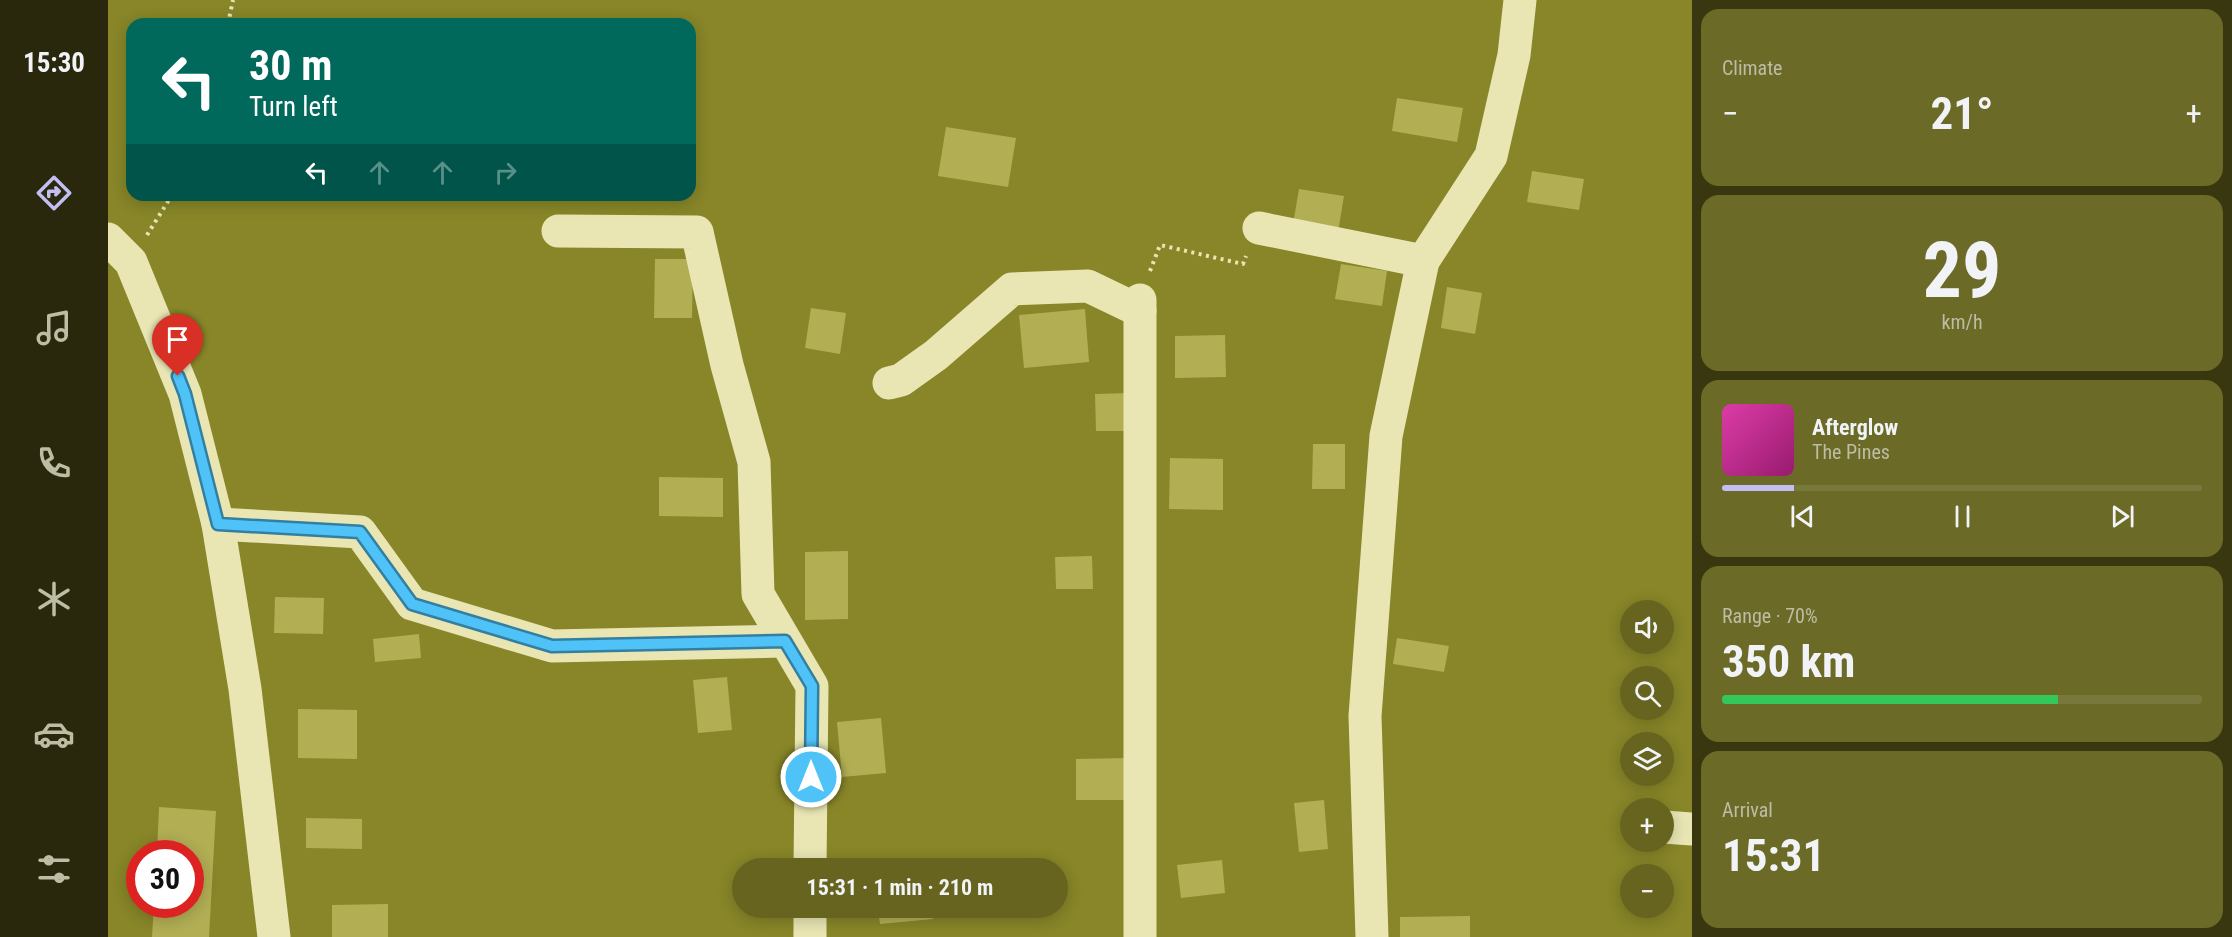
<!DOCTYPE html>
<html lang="en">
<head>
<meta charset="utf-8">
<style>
	body { margin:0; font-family:"Roboto Condensed",sans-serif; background:#6c6a27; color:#f1f3f6; height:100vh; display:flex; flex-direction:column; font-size:22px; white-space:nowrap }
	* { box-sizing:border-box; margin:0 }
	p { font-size:20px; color:#bcbda4 }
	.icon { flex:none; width:33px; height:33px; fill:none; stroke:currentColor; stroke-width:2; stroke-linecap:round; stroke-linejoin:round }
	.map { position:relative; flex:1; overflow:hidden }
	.panel { display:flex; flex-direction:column; gap:9px; padding:9px; background:#383710; width:540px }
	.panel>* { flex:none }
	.hud { position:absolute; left:18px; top:18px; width:570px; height:183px; border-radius:18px; box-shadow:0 3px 15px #0003; background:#00695c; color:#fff; overflow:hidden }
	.buttons { position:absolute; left:1512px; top:600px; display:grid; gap:12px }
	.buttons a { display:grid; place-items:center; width:54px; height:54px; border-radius:50%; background:#66641e; box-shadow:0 3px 15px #0003; font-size:30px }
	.speed { position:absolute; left:18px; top:840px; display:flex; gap:12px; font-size:30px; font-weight:700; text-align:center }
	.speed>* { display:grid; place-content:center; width:78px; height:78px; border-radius:50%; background:#66641e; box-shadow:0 3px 15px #0003; line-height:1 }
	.speed .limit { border:9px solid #d22; background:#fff; color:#111 }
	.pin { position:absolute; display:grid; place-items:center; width:51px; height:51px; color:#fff; margin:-62px -26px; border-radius:50% 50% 50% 0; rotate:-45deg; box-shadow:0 0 6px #0007 }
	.pin .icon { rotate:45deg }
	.me { position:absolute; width:66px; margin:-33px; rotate:0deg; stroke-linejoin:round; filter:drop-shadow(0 0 4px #0008) }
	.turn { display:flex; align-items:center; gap:21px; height:126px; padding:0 24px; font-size:27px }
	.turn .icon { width:78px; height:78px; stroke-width:2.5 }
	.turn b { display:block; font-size:42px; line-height:51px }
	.lanes { display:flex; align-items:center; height:57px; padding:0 24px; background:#0003; justify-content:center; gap:30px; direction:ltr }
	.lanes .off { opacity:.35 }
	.big { font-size:45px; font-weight:700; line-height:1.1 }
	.panel .widget { flex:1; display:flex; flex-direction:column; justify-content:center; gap:9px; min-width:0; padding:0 21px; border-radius:18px; background:#6c6a27 }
	.panel .dial { align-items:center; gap:0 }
	.dial b { font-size:78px; line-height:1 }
	.song { display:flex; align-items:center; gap:18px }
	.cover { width:72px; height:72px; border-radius:9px; background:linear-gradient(135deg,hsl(320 70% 55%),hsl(320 70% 35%)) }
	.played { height:6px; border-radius:3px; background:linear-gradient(90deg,#c2bdf3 15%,#79783c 15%) }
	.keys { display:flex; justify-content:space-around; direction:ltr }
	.heat { display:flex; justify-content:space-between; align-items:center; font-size:33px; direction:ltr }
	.charge { height:9px; border-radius:4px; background:linear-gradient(90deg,#34c759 70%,#79783c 0) }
	.trip { position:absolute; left:624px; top:858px; width:336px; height:60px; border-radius:30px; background:#66641e; box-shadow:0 3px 15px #0003; font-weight:700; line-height:60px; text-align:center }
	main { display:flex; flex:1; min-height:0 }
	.tabs { display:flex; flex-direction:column; width:108px; justify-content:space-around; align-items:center; background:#29280c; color:#bcbda4 }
	.tabs .icon { width:42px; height:42px }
	.tabs .on { color:#c2bdf3 }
	.tabs b { font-size:27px; color:#f1f3f6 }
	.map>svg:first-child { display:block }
	.building { fill:#b2ae54 }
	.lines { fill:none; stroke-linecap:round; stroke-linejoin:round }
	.path { stroke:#e9e6b4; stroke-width:4; stroke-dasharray:3 4.5; stroke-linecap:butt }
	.minor { stroke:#e9e6b4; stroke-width:33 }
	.route-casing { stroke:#337fa1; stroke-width:15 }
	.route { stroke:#4fc3f7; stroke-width:10 }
</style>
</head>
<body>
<main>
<nav class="tabs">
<b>15:30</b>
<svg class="icon on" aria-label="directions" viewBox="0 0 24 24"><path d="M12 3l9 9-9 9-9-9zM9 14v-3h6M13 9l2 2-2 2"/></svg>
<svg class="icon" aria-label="music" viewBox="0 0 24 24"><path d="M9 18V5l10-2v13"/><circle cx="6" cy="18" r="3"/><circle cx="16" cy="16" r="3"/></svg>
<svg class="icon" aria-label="phone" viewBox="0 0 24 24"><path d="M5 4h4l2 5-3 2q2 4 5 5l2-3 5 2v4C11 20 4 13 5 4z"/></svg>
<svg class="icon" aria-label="climate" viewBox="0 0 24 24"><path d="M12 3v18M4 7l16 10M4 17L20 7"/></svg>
<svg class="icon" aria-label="car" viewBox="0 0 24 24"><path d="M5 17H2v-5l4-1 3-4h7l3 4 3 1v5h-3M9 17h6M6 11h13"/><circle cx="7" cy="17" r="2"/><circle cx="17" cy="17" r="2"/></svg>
<svg class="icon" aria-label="filters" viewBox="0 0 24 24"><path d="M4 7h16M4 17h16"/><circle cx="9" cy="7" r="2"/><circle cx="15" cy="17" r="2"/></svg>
</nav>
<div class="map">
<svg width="1584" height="937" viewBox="0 0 1584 937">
	<rect width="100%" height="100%" fill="#888628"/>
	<!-- building -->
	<g class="building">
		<path d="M1289,98l66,10 -6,34 -65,-11z"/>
		<path d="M838,127l70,11 -8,49 -70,-11z"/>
		<path d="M1424,171l52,8 -5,31 -52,-8z"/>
		<path d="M1191,189l45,7 -6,36 -45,-8z"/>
		<path d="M547,259h38l-1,59h-38z"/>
		<path d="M1233,264l46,7 -5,35 -47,-7z"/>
		<path d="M1339,287l35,6 -7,41 -34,-6z"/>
		<path d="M703,308l35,5 -6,41 -35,-6z"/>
		<path d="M977,309l4,53 -65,6 -5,-53z"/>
		<path d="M1117,335l1,42 -51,1v-42z"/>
		<path d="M1023,393v38h-35l-1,-37z"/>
		<path d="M1205,444h32v45h-33z"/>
		<path d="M1062,458l53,1v51l-54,-1z"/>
		<path d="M551,477l64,1v39l-64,-1z"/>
		<path d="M740,551v68l-43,1v-68z"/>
		<path d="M984,556l1,33h-37l-1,-32z"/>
		<path d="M167,597l49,1 -1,36 -49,-1z"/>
		<path d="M311,634l2,24 -46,4 -2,-23z"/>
		<path d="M1289,638l52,8 -5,26 -51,-8z"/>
		<path d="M619,677l5,53 -34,3 -5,-53z"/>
		<path d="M190,709l59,1v49l-59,-1z"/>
		<path d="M773,718l5,55 -44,4 -5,-55z"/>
		<path d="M1019,758l1,42h-52v-41z"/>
		<path d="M1216,800l4,49 -29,3 -5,-49z"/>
		<path d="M51,807l57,4 -7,126h-57l2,-33h36v-50h-33z"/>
		<path d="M198,818l56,1v30l-56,-1z"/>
		<path d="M1114,860l3,33 -44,5 -4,-33z"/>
		<path d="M280,904v33h-56v-32z"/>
		<path d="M770,908h54l1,11 -53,5z"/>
		<path d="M1362,916v21h-70v-20z"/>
	</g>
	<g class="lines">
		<!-- path -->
		<g class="path">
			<path d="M120,24l5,-24"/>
			<path d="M39,235l25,-40"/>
			<path d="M1042,271l10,-26 83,19 3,-8"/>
		</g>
		<!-- minor -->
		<g class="minor">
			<path d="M1151,228l164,33"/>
			<path d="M450,231l139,1 30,133 27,97 4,132 54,92 -2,182"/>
			<path d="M0,239l23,23 54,132 33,130 27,165 29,248"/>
			<path d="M781,383l12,-3 35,-25 76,-66 76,-3 52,25"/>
			<path d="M110,524l142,8 52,72 140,42 233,-5"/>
			<path d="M1556,827l28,2"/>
			<path d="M702,937v-29"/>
			<path d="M1032,937v-637"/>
			<path d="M1264,937l-7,-221 21,-280 37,-175 68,-105 23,-101 6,-55"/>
		</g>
	</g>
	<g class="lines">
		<!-- route casing -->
		<g class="route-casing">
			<path id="route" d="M70,376l7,18 33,130 142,8 52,72 140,42 233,-5 27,45 -1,91"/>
		</g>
		<!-- route -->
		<use href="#route" class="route"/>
	</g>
</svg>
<div class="buttons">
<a><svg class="icon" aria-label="sound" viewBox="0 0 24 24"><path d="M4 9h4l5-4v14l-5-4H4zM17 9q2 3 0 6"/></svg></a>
<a><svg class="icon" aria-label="search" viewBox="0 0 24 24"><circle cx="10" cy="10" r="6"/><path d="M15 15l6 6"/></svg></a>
<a><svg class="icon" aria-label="layers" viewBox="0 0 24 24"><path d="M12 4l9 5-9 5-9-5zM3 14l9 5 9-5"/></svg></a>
<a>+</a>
<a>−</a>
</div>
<div class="speed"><div class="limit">30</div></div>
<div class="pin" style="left:70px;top:376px;background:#d93025"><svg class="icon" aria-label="arrive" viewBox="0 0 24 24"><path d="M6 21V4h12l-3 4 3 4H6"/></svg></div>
<svg class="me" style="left:703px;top:777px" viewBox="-20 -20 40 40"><circle r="17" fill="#4fc3f7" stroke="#fff" stroke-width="3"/><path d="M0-11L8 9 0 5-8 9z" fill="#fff"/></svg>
<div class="trip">15:31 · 1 min · 210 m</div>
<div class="hud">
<div class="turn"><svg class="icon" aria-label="left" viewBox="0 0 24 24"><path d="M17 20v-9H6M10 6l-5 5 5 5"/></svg><div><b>30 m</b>Turn left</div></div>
<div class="lanes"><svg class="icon" aria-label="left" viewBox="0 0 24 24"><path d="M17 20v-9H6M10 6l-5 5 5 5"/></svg><svg class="icon off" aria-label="ahead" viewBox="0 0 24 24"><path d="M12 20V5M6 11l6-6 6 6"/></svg><svg class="icon off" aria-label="ahead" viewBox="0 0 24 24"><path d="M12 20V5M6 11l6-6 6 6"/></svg><svg class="icon off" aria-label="right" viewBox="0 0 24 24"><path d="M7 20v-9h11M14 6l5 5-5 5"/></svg></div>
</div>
</div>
<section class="panel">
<div class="widget"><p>Climate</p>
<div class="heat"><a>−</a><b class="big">21°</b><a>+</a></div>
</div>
<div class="widget dial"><b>29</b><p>km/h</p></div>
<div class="widget">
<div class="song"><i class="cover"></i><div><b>Afterglow</b><p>The Pines</p></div></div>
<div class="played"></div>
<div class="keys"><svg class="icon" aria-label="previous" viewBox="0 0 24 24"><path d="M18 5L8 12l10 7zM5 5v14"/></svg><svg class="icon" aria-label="pause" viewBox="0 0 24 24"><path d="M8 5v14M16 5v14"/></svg><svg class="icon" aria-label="next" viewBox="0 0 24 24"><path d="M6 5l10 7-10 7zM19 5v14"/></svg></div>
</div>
<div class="widget"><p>Range · 70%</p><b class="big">350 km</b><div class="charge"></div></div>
<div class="widget"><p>Arrival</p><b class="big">15:31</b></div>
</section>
</main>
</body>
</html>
